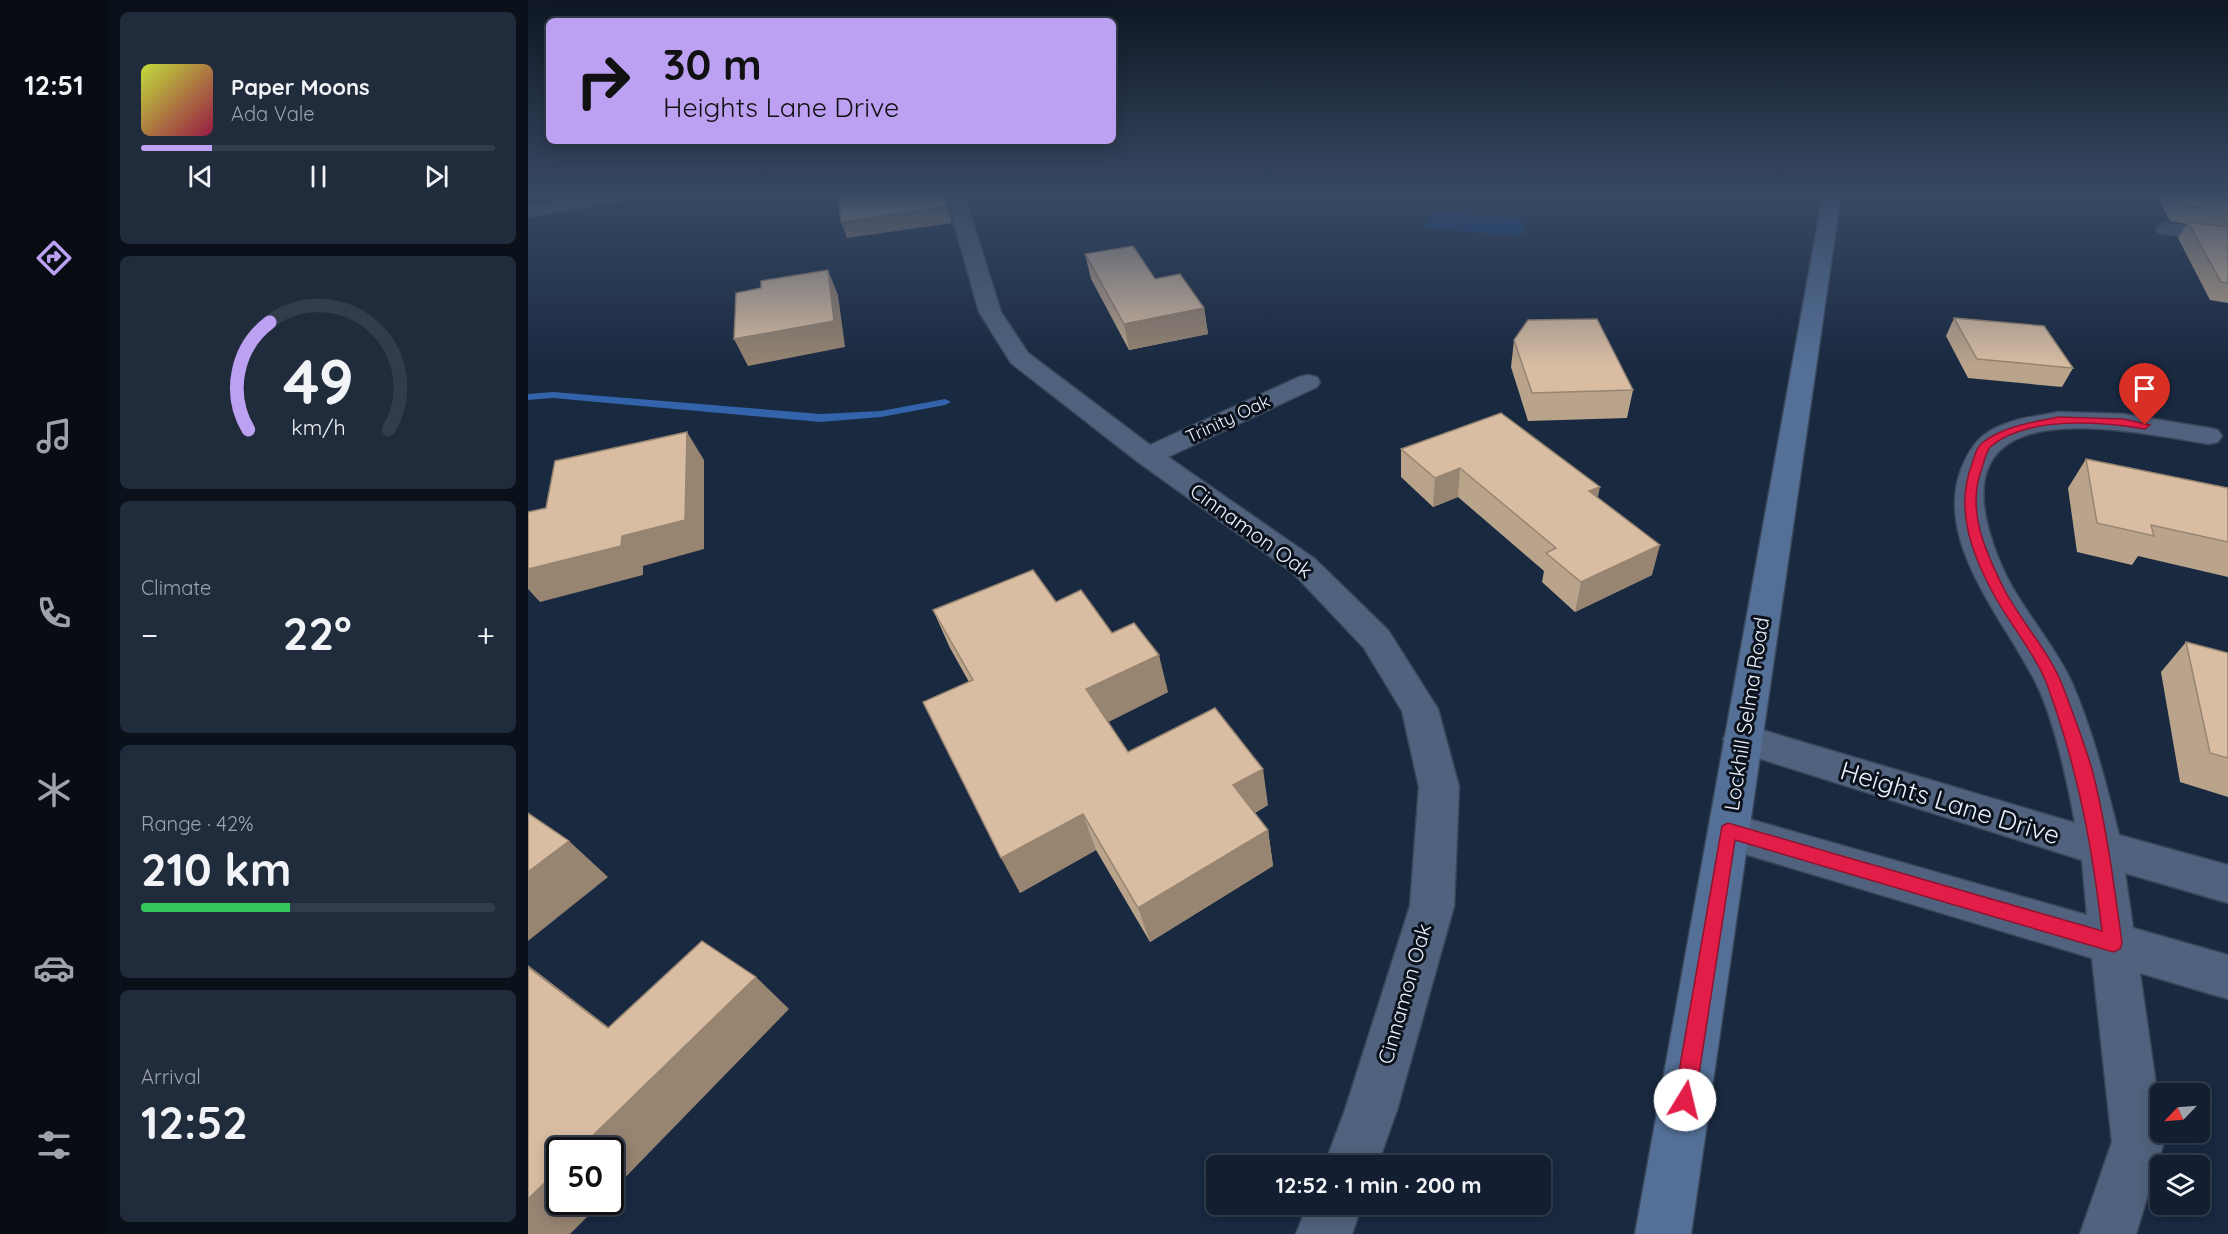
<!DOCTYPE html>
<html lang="en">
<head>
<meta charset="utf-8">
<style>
	body { margin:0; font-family:Quicksand,sans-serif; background:#202c3c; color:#f1f3f6; height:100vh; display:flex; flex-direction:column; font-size:22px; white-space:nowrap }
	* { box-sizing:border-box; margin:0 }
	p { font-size:20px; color:#9da2ab }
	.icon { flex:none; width:33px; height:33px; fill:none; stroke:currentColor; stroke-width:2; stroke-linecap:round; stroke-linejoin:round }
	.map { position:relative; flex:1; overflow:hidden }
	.panel { display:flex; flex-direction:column; gap:12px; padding:12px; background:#0a111a; width:420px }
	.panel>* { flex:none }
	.hud { position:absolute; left:18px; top:18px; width:570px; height:126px; border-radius:9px; box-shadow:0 3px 15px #0003,0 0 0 2px #323d4c; background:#bca0f2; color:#111; overflow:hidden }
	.needle { width:39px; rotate:245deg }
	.fabs { position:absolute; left:1622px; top:1083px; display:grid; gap:12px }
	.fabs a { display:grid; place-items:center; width:60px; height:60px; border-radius:9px; background:#131f30; box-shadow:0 3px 15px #0003,0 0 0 2px #323d4c; font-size:30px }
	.speed { position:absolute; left:18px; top:1137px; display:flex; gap:12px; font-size:30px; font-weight:700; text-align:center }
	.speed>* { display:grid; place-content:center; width:78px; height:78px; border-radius:50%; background:#131f30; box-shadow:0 3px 15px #0003,0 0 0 2px #323d4c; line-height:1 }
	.speed .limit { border:3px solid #111; border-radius:9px; background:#fff; color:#111 }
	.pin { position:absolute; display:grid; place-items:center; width:51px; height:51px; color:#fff; margin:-62px -26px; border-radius:50% 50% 50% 0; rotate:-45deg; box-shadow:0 0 6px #0007 }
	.pin .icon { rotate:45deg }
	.me { position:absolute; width:66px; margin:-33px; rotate:9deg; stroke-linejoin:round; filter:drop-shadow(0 0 4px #0008) }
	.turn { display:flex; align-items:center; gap:21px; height:126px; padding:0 18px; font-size:27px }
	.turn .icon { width:78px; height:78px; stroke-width:2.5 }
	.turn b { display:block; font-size:42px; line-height:51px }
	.big { font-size:45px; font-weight:800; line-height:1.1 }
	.panel .widget { flex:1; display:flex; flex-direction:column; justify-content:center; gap:9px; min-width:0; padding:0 21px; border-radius:9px; background:#202c3c }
	.panel .dial { align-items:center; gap:0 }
	.dial svg { height:156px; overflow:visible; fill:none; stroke:#323d4c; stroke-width:7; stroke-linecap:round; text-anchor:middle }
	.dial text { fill:#f1f3f6; stroke:none }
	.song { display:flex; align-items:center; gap:18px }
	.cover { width:72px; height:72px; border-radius:9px; background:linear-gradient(135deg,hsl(70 70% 55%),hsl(340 70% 35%)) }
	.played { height:6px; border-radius:3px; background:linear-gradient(90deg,#bca0f2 20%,#323d4c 20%) }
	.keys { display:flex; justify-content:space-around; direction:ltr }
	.heat { display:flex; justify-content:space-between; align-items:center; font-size:33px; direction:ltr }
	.charge { height:9px; border-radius:4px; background:linear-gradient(90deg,#34c759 42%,#323d4c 0) }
	.trip { position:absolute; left:678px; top:1155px; width:345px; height:60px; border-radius:9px; background:#131f30; box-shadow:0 3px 15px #0003,0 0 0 2px #323d4c; font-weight:800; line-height:60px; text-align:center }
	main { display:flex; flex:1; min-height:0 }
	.dock { display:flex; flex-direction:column; width:108px; justify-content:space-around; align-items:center; background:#080c13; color:#9da2ab }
	.dock .icon { width:42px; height:42px }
	.dock .selected { color:#bca0f2 }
	.dock b { font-size:27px; color:#f1f3f6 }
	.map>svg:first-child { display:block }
	.green { fill:#073b7e }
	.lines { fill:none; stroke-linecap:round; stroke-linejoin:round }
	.stream { fill:#3364ab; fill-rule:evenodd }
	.minor-casing { stroke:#3a475a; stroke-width:3 }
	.secondary-casing { stroke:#3a475a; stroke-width:3 }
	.minor { fill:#50627d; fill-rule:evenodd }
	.secondary { fill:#547097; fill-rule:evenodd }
	.wall { fill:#baa38b }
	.shaded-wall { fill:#978471 }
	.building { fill:#d8bda2; stroke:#978471; stroke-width:1.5 }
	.route { fill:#e11d48; stroke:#92132f; stroke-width:1.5 }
	.labels { text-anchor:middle; stroke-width:6; stroke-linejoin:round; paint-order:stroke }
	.far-street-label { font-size:18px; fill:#e7f0fd; stroke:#0b121c }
	.street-label { font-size:21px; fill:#e7f0fd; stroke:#0b121c }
	.near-street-label { font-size:26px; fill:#e7f0fd; stroke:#0b121c }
</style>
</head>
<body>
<main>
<nav class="dock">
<b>12:51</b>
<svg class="icon selected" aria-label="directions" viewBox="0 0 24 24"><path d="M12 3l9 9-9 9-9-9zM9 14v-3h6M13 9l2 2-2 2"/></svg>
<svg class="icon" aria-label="music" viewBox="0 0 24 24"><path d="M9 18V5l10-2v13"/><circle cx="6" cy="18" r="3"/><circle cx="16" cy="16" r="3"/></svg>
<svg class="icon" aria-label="phone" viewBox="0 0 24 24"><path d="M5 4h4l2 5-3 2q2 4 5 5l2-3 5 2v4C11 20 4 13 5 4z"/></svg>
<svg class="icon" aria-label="climate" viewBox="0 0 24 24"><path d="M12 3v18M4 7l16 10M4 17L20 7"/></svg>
<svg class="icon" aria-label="car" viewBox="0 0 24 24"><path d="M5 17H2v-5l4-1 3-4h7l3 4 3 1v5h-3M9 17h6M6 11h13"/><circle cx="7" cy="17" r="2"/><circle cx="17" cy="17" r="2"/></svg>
<svg class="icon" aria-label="filters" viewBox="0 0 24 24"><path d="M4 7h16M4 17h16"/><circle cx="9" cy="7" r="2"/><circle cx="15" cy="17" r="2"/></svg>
</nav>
<section class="panel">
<div class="widget">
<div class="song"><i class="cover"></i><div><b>Paper Moons</b><p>Ada Vale</p></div></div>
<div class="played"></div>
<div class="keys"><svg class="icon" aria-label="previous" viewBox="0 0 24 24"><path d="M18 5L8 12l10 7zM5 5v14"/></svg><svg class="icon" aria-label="pause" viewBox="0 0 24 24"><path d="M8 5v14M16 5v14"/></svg><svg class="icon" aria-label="next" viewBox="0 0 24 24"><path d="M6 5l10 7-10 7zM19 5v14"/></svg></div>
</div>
<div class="widget dial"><svg viewBox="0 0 100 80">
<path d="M14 69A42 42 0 1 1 86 69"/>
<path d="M14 69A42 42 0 0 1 25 14" stroke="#bca0f2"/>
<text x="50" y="56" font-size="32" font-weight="700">49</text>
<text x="50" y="72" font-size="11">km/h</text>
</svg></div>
<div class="widget"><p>Climate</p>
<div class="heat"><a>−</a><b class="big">22°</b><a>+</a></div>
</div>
<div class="widget"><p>Range · 42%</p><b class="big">210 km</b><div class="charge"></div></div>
<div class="widget"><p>Arrival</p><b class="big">12:52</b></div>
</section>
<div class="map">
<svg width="1700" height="1234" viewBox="0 0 1700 1234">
	<rect width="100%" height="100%" fill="#192940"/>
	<!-- green -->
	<path class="green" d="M903,211l95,8 -5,17 -98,-8z"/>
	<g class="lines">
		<!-- stream -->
		<path class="stream" d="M25,392l268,22 60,-3 64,-12 6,3 -6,3 -64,12 -60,5 -268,-24 -25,2v-6z"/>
		<!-- minor casing -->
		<g class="minor-casing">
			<g id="minor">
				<path d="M71,194h37l-9,5 -99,18v-10z"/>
				<path d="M418,194h18l37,118 27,41 122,92 149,-68 9,-2 9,2 3,5 -3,5 -149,70 147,102 73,71 50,79 21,78 -5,119 -57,204 -20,56h-53l21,-56 65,-204 9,-119 -17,-76 -38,-63 -71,-75 -155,-111 -127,-99 -32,-51z"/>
				<path d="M1637,223l63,8v12l-70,-10 -2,-4z"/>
				<path d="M1530,412l65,2 86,14 9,2 4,6 -4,6 -9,2c-102,-17 -281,-55 -209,118 18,44 53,79 72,121 21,48 34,101 47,152l109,30v38l-103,-30 8,55 95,27v44l-88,-26 20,140v19h3l1,10 -28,92h-56l32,-92 -20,-184 -364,-109 -14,-6 -6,-12 6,-12 14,-6 359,102 -5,-55 -353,-111 -6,-10 6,-10 13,-5 333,99c-8,-43 -20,-102 -39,-140 -31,-63 -104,-142 -74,-216 10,-23 19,-34 43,-43 16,-7 36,-8 53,-12z"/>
				<path d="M780,1204h54l-10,30h-56z"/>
			</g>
		</g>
		<!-- secondary casing -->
		<g class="secondary-casing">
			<path id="secondary" d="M1295,194h18l-150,1040h-56z"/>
		</g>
		<!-- minor -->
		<use href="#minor" class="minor"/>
		<!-- secondary -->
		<use href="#secondary" class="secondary"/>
	</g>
	<!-- wall -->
	<g class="wall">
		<path d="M1628,194h72v109l-18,-3 -32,-62 9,-14 -17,-3z"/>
		<path d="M557,254l70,25 49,29 4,26 -79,16 -38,-71z"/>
		<path d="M1426,318l119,50 -11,19 -94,-9 -22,-42z"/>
		<path d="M986,340l119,50 -6,28 -99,3 -17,-54z"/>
		<path d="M873,449l197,49 54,77 -77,37 -33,-30 2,-11 -86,-74 -25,10 -32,-30z"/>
		<path d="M1558,459l142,29v89l-90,-21 -6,9 -55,-13 -9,-64z"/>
		<path d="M528,602l56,31 56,59 -60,30 20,30 140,53 -13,8 13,17 5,36 -123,76 -54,-92 -76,43 -51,-211 -19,-34 -17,-38z"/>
		<path d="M1658,642l42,11v144l-48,-15 -19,-110z"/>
	</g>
	<!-- shaded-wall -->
	<g class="shaded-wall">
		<path d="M415,194h1v1l8,28 -105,15 -6,-16z"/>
		<path d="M300,270l10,25 7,52 -97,19 -14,-27z"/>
		<path d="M676,308l4,26 -79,16 -5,-26z"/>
		<path d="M159,432l17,28v89l-61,17v9l-103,27 -12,-13v-20l94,-33z"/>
		<path d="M932,468l-2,29 -25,10 2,-29z"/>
		<path d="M1072,487l-6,29 -5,-25z"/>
		<path d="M1132,545l-8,30 -77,37 6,-30z"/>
		<path d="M631,655l9,37 -70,35 -12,-38z"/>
		<path d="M735,769l5,36 -28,16 -7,-36z"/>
		<path d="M555,814l13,36 -76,43 -19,-35z"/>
		<path d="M740,830l5,36 -123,76 -12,-34z"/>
		<path d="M41,841l39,36 -80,64v-69z"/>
		<path d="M0,965l122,94 -42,-31 -80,-61z"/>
		<path d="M228,977l33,32 -179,184v-43h-32z"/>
		<path d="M32,1168v34h42l-32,32h-42v-35z"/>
	</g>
	<!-- building -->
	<g class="building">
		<path d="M310,194h105l4,12 -106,16z"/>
		<path d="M1645,194h55v18l-49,-7z"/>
		<path d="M1660,222l40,5v56l-7,-1z"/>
		<path d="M605,246l22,33 25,-5 24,34 -80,16 -39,-70z"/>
		<path d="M300,270l6,51 -100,18 2,-46 25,-5v-7z"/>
		<path d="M1426,318l90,8 29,42 -96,-9z"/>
		<path d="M1069,319l36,71 -101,3 -18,-53 14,-20z"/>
		<path d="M973,413l99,74 -11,4 71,54 -79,37 -35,-29 10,-5 -96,-80 -25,10 -34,-29z"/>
		<path d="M159,432l-2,88 -63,16 -1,10 -93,23v-57l18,-4 9,-47z"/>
		<path d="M1558,459l142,29v54l-77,-17 3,11 -57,-13z"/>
		<path d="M505,570l23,32 25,-12 31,43 22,-10 25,32 -73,34 42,63 87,-44 48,61 -30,16 35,45 -130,78 -55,-94 -82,44 -78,-156 50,-22 -40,-70z"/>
		<path d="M1658,642l42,11v105l-18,-5z"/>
		<path d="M0,813l41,28 -41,31z"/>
		<path d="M174,941l54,36 -178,173h-18v18l-32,31v-232l80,61z"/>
	</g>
	<!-- sky -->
	<linearGradient id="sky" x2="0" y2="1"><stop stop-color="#0e1723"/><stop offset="0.53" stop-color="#384964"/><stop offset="1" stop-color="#384964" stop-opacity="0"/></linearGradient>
	<rect width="1700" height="366" fill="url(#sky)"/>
	<!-- route -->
	<path class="route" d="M1530,417l65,2 27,6 -5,4c-44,-8 -119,-13 -155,18 -4,5 -6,15 -8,21 -16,42 3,83 22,121 17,33 46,63 59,98 10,27 22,57 30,86 14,56 21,113 29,170l-2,6 -7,3 -378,-112 -40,260 -3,7 -7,3 -7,-3 -4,-7 48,-274 6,-3 374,108c-10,-86 -24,-161 -54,-244 -11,-31 -39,-64 -55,-94 -22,-41 -38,-85 -21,-129 2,-7 4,-16 10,-21 22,-17 49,-20 76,-26z"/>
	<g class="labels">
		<!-- far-street labels -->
		<g class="far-street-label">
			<text transform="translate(700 419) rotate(-25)" y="6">Trinity Oak</text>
		</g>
		<!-- street labels -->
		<g class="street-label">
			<text transform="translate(723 531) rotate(36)" y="7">Cinnamon Oak</text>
			<text transform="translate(1219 714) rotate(-81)" y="7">Lockhill Selma Road</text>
			<text transform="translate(877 994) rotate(-74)" y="7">Cinnamon Oak</text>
		</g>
		<!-- near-street labels -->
		<g class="near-street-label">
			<text transform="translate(1422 803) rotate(17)" y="9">Heights Lane Drive</text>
		</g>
	</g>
</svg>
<div class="fabs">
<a><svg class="needle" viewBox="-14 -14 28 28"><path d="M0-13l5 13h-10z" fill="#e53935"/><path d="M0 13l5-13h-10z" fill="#9da2ab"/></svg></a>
<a><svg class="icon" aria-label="layers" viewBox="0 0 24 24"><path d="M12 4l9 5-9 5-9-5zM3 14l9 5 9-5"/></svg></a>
</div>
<div class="speed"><div class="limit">50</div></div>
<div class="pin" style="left:1617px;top:425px;background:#d93025"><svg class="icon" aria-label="arrive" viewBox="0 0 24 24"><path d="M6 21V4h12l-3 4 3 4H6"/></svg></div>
<svg class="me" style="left:1157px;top:1100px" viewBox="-20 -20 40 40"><circle r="19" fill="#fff"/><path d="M0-13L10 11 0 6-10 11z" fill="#e11d48"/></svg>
<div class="trip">12:52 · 1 min · 200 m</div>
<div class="hud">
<div class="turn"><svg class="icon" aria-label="right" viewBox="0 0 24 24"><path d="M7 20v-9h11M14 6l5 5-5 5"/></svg><div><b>30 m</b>Heights Lane Drive</div></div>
</div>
</div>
</main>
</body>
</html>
